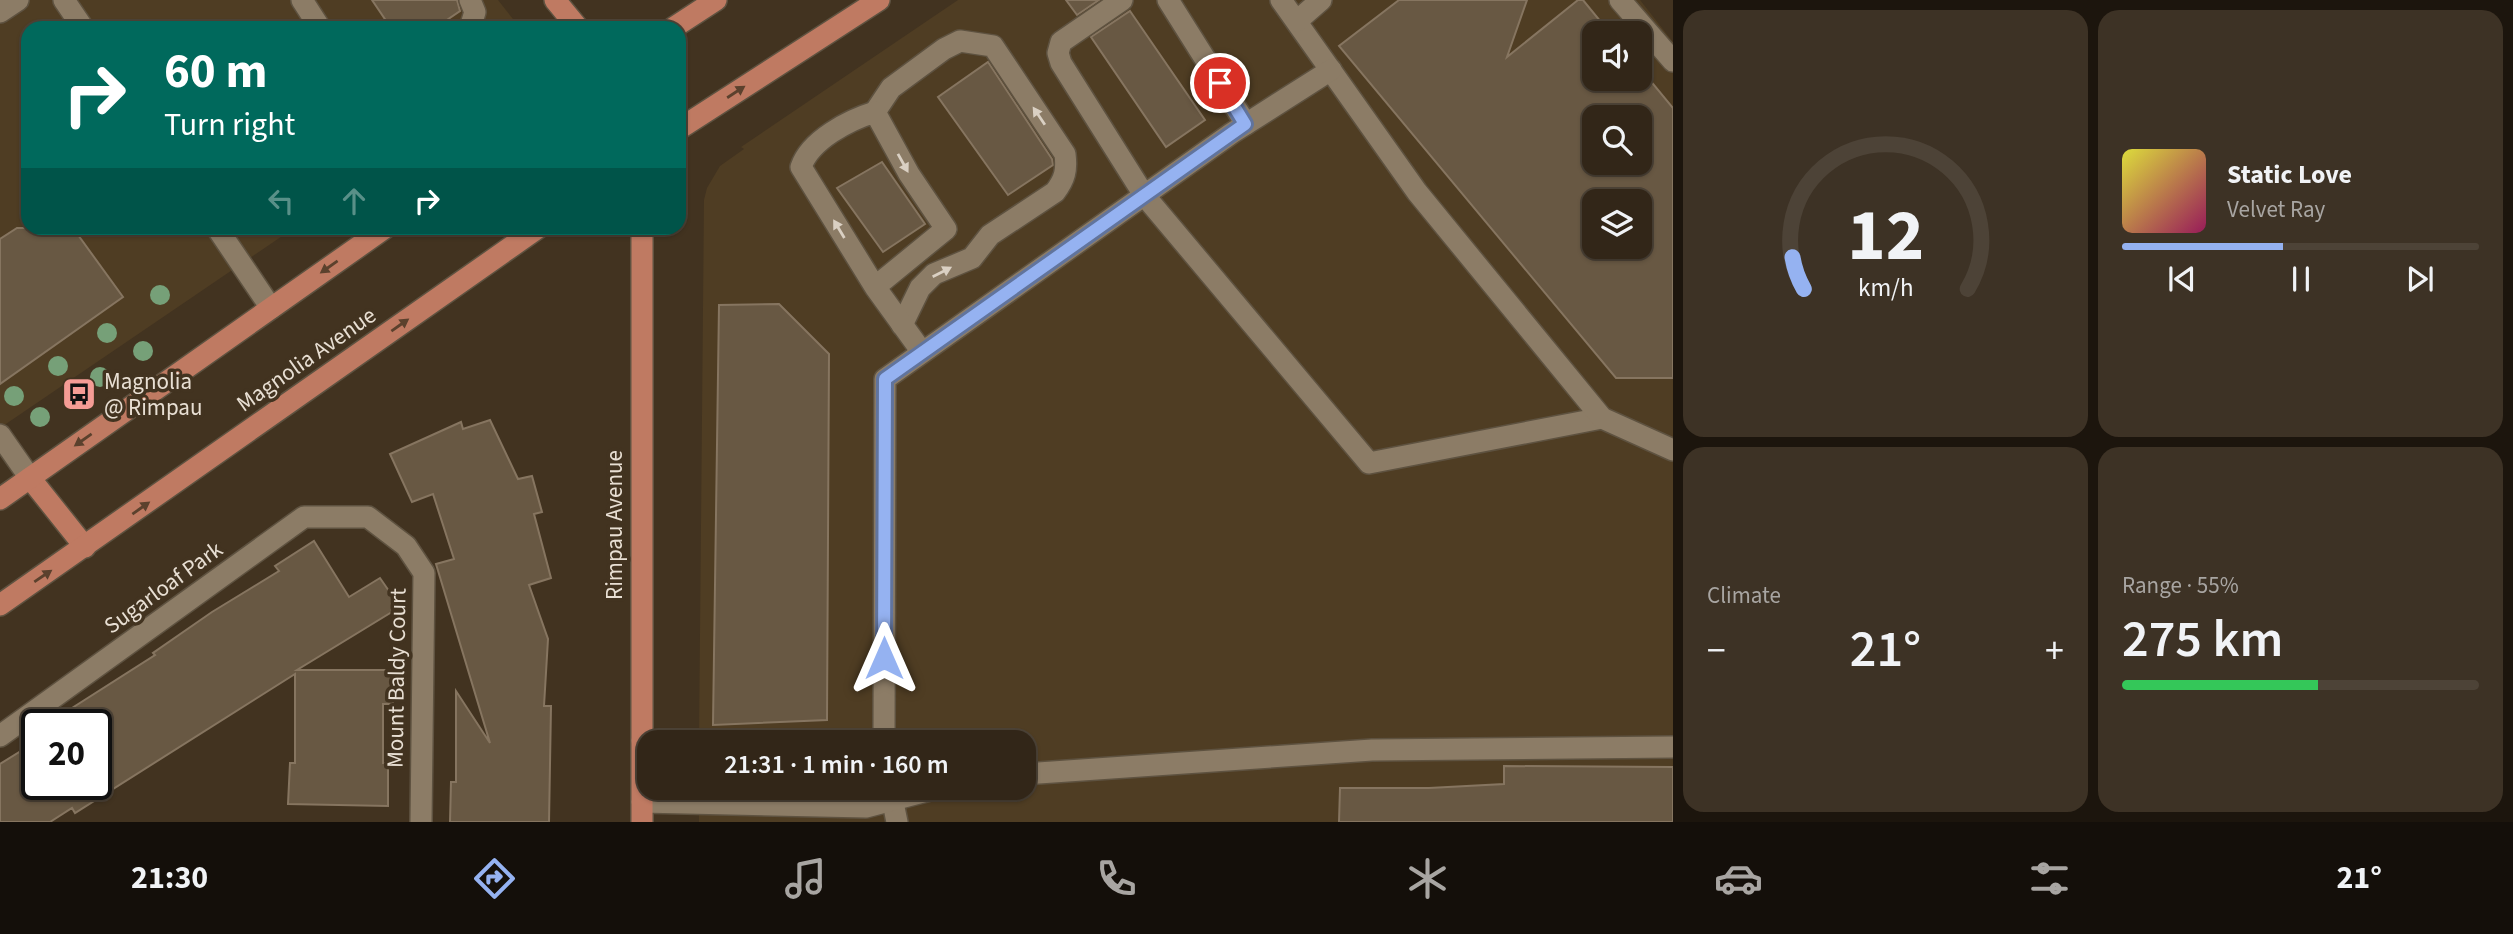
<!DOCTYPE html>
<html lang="en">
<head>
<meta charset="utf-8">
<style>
	body { margin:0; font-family:"Source Sans 3",sans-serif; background:#3d3225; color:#f1f3f6; height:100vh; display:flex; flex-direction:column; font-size:26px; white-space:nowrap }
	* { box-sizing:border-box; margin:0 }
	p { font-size:23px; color:#a8a5a2 }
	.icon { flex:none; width:38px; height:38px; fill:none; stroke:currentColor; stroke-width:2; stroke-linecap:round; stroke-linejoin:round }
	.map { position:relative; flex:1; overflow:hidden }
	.side { display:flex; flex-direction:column; gap:10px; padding:10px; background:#1c150d; width:840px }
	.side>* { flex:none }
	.guide { position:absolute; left:21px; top:21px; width:665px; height:214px; border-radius:21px; box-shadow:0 2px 5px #0004,0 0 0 2px #4d4337; background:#00695c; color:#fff; overflow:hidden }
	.controls { position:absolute; left:1582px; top:21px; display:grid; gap:14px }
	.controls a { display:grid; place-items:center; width:70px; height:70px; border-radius:14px; background:#322618; box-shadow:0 2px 5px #0004,0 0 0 2px #4d4337; font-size:35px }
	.speed { position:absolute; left:21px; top:709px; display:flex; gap:14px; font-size:35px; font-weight:700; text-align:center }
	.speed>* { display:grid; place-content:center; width:91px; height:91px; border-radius:50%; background:#322618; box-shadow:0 2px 5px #0004,0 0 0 2px #4d4337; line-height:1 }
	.speed .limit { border:4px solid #111; border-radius:10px; background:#fff; color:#111 }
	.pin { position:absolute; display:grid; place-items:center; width:60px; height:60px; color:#fff; margin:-30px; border:4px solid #fff; border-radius:50%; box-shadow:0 2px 7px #0007 }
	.me { position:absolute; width:77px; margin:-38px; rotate:0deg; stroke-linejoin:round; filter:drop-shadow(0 0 5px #0008) }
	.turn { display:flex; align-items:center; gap:24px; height:147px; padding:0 28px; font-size:32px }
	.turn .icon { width:91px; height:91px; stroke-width:2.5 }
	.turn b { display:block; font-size:49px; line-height:60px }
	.lanes { display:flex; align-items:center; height:66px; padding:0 28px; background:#0003; justify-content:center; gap:35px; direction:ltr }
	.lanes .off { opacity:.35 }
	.big { font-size:52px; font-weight:600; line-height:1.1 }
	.side .widget { flex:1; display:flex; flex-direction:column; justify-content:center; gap:10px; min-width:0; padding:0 24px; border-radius:21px; background:#3d3225 }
	.side .dial { align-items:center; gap:0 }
	.dial svg { height:182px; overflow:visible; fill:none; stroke:#4d4337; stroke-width:7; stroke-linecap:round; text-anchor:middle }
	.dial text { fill:#f1f3f6; stroke:none }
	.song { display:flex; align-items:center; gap:21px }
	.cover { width:84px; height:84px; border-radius:10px; background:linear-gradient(135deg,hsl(60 70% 55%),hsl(330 70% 35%)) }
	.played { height:7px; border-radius:4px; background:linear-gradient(90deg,#95b2f1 45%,#4d4337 45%) }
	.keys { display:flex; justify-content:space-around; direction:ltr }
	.heat { display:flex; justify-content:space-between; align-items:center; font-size:38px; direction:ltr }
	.charge { height:10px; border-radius:5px; background:linear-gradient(90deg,#34c759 55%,#4d4337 0) }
	.side .tiles { flex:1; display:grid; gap:10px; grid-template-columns:repeat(2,1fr) }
	.trip { position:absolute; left:637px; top:730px; width:399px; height:70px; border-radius:21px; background:#322618; box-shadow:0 2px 5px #0004,0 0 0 2px #4d4337; font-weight:600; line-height:70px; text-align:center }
	.tabs { display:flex; height:112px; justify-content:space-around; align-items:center; background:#140f0a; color:#a8a5a2 }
	.tabs .icon { width:49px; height:49px }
	.tabs .selected { color:#95b2f1 }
	.tabs b { font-size:32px; color:#f1f3f6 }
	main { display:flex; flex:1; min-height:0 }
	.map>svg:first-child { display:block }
	.built { fill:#4f3d23; fill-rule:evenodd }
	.building { fill:#685843; stroke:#867560; stroke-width:2; fill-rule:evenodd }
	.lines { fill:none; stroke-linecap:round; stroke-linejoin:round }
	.minor-casing { stroke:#5e5240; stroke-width:24 }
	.major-casing { stroke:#5e5240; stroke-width:24 }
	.minor { stroke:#8c7c66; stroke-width:21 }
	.major { stroke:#bf7a62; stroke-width:21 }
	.tree { fill:#76a078 }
	.oneway { fill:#5b412d }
	.oneway2 { fill:#dad0c3 }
	.route-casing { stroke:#61749d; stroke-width:18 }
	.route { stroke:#95b2f1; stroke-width:12 }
	.labels { text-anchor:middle; stroke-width:7; stroke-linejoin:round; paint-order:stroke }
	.street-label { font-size:23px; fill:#e8dfd3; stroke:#423320 }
	.poi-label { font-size:23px; fill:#e8dfd3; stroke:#423320; text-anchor:start }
</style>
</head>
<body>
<main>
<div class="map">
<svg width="1673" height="822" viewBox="0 0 1673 822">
	<rect width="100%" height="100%" fill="#423320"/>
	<!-- built -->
	<g class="built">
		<path d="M0,0h498l22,28h-492v200h266l-294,200z"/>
		<path d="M958,0h682l33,42v780h-974v-34h325v-46h-325l5,-542 3,-12 13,-22 24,-17 -3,-2zM1594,33h46v46h-46zM1594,117h46v46h-46zM1594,201h46v46h-46z"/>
	</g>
	<!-- building -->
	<g class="building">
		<path d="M372,0h85l3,11 -25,17h-44z"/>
		<path d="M1066,0h33l-22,15z"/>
		<path d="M1399,0h128l-20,57 71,-57h5l27,33h-16v46h46v-11l33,40v270h-57l-277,-332zM1594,117h46v46h-46zM1594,201h46v46h-46z"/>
		<path d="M1130,11l75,109 -39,27 -75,-110z"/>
		<path d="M988,62l64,97 1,6 -45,30 -70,-98z"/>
		<path d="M882,162l43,62 -42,28 -46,-64z"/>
		<path d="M17,228h56l50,69 -123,87v-145z"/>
		<path d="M779,304l50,50 -2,366 -114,5 6,-420z"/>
		<path d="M490,420l28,59 14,-3 10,36 -8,2 17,64 -22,7 19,54 -4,67h7l-2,116h-99l1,-40h5v-91l34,52 -54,-179 18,-5 -21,-65 -21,8 -22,-48 71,-32 2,7z"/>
		<path d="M314,541l35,56 31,-19 20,29 -103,63h96v34h-10v59h5v43l-100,-2 2,-41h5v-89l-220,139 -3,-5 -22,14h-50v-58l37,-23v43h59v-60h-49l108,-69 -2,-2 59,-41 67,-41 -4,-5z"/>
		<path d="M1504,766l169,1v55h-334l1,-34h89l75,-4z"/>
	</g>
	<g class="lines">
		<!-- minor casing -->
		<g class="minor-casing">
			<g id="minor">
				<path d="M64,0l19,28"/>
				<path d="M302,0l18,28"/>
				<path d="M470,0l5,12 -5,16"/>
				<path d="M1122,0l-61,42 -3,11 3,10 83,132 225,268 233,-45"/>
				<path d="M1168,0l78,124"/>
				<path d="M1281,0l136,192 185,226 71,32"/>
				<path d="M1620,0l53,61"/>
				<path d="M0,12l18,-12"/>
				<path d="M1297,21l24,-21"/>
				<path d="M875,112l16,-24 53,-39 16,-8 33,5 72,108c2,16 0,25 -10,38l-65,43 -18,23 -38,16 -14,14 -18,37"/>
				<path d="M217,228l54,80"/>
				<path d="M875,287l71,-58 -37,-55 -34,-62c-26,8 -65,28 -74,55l74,120 47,65"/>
				<path d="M0,435l30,43"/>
				<path d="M0,736l304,-219h64l38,29 18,27 -3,249"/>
				<path d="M642,741l19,1"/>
				<path d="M884,742l1,-363 347,-246 99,-63"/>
				<path d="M1024,774l348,-24 301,-3"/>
				<path d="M890,788l7,34"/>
				<path d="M642,802l224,5 72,-19"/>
			</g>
		</g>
		<!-- major casing -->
		<g class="major-casing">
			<g id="major">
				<path d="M555,0l23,28"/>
				<path d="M673,28l43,-28"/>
				<path d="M679,129l200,-129"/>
				<path d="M30,478l55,69"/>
				<path d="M0,499l385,-271"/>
				<path d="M0,605l538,-377"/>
				<path d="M642,822v-594"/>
			</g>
		</g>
		<!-- minor -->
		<use href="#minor" class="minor"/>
		<!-- major -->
		<use href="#major" class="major"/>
	</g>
	<!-- trees -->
	<g class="tree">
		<circle cx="160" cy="295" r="10"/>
		<circle cx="107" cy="333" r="10"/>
		<circle cx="143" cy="351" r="10"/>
		<circle cx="58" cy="366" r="10"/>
		<circle cx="100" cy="377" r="10"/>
		<circle cx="14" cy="396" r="10"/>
		<circle cx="40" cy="417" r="10"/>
	</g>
	<!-- one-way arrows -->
	<defs><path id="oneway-solid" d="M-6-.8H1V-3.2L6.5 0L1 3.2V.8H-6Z" transform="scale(1.75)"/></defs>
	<g class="oneway">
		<use href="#oneway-solid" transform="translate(736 92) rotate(-33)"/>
		<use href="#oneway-solid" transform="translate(329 267) rotate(145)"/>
		<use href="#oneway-solid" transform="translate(400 325) rotate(-35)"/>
		<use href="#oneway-solid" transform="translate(83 440) rotate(145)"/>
		<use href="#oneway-solid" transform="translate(141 508) rotate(-35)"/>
		<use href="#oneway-solid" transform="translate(43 576) rotate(-34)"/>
	</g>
	<g class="oneway2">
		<use href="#oneway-solid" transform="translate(1039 116) rotate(-124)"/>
		<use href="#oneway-solid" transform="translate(903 163) rotate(61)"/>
		<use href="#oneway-solid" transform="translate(839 229) rotate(-121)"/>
		<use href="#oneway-solid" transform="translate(942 272) rotate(-27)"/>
	</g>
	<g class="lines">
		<!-- route casing -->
		<g class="route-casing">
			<path id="route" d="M884,658l1,-279 360,-255 -25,-41"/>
		</g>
		<!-- route -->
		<use href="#route" class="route"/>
	</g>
	<!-- icons -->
	<defs>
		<g id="bus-square" transform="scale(1.75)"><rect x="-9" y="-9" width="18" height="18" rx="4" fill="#f59c95" stroke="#423320"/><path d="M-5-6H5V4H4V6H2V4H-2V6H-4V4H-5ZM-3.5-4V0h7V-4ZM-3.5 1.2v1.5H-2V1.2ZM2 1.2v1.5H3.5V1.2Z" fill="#111"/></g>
	</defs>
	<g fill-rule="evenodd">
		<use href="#bus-square" x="79" y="394"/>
	</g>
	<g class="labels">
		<!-- street labels -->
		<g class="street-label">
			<text transform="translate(306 359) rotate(-35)" y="8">Magnolia Avenue</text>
			<text transform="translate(614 525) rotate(-90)" y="8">Rimpau Avenue</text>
			<text transform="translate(163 587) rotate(-36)" y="8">Sugarloaf Park</text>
			<text transform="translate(396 678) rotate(-89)" y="8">Mount Baldy Court</text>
		</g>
		<!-- poi labels -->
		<g class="poi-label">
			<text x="104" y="389">Magnolia<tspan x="104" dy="26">@ Rimpau</tspan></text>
		</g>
	</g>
</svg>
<div class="controls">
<a><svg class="icon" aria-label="sound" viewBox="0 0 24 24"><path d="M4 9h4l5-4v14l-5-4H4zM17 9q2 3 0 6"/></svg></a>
<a><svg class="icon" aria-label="search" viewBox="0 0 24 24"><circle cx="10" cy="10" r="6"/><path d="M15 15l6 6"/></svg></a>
<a><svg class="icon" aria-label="layers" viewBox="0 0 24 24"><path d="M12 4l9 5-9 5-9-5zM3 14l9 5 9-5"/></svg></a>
</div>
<div class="speed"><div class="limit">20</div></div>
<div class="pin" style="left:1220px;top:83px;background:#d93025"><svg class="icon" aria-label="arrive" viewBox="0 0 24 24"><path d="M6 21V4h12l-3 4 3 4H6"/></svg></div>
<svg class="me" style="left:884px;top:658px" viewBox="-20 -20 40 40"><path d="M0-17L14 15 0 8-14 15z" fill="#95b2f1" stroke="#fff" stroke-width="4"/></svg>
<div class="trip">21:31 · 1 min · 160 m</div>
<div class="guide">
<div class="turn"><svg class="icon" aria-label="right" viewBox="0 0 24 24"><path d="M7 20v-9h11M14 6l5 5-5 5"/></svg><div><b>60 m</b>Turn right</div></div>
<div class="lanes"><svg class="icon off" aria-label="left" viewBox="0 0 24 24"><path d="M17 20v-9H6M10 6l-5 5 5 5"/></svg><svg class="icon off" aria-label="ahead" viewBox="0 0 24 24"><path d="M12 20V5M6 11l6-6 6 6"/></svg><svg class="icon" aria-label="right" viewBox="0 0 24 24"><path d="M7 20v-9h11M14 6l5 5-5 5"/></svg></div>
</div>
</div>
<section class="side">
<div class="tiles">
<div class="widget dial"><svg viewBox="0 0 100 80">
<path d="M14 69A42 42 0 1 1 86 69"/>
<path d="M14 69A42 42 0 0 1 9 55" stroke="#95b2f1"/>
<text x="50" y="56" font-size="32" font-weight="700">12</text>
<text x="50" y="72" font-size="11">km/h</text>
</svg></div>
<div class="widget">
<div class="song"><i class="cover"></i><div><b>Static Love</b><p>Velvet Ray</p></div></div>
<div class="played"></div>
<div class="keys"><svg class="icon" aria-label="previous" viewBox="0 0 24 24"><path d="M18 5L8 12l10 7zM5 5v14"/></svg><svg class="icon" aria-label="pause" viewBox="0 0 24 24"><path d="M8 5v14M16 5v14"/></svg><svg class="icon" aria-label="next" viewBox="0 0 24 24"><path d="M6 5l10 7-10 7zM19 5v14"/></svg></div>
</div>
<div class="widget"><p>Climate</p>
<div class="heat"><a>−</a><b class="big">21°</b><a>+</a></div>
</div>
<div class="widget"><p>Range · 55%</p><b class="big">275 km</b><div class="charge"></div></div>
</div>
</section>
</main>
<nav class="tabs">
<b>21:30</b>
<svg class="icon selected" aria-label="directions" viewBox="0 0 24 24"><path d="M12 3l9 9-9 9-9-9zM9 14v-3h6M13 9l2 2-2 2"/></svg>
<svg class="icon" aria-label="music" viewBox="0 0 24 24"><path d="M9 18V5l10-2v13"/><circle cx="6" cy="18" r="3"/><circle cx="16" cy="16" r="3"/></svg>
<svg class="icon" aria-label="phone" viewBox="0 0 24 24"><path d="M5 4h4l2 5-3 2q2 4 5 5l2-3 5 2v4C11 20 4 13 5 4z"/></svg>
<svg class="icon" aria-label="climate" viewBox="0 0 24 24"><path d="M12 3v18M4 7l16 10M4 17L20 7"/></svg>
<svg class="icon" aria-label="car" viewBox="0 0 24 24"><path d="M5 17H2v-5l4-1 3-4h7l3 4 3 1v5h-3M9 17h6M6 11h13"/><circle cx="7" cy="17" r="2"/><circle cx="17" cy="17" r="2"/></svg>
<svg class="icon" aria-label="filters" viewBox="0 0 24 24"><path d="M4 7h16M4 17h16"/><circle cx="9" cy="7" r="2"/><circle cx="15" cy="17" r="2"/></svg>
<b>21°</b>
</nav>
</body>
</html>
